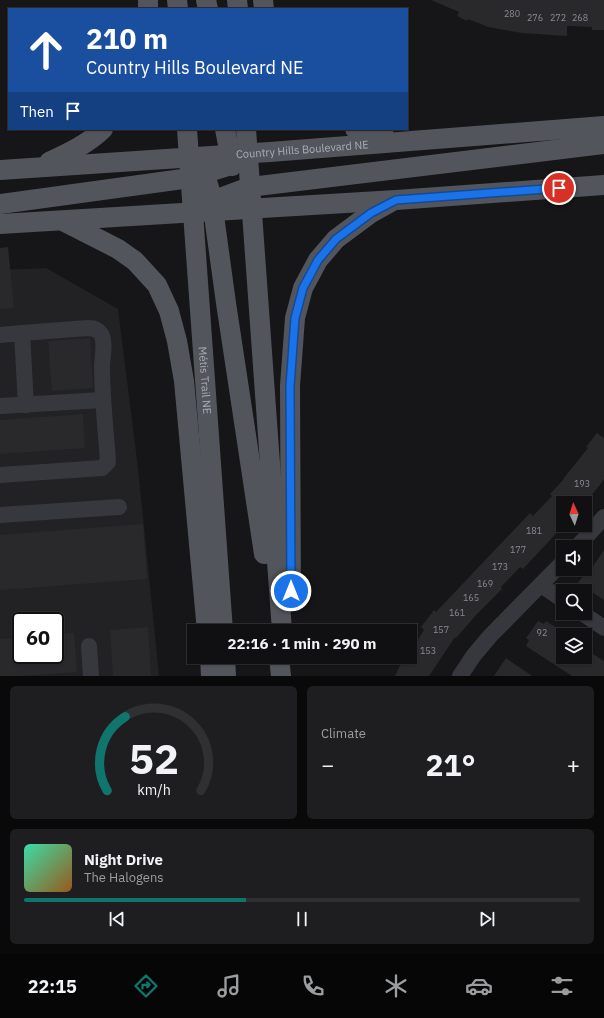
<!DOCTYPE html>
<html lang="en">
<head>
<meta charset="utf-8">
<style>
	body { margin:0; font-family:"IBM Plex Sans",sans-serif; background:#1e1e20; color:#f1f3f6; height:100vh; display:flex; flex-direction:column; font-size:15px; white-space:nowrap }
	* { box-sizing:border-box; margin:0 }
	p { font-size:13px; color:#9c9d9f }
	.icon { flex:none; width:22px; height:22px; fill:none; stroke:currentColor; stroke-width:2; stroke-linecap:round; stroke-linejoin:round }
	.map { position:relative; height:676px; overflow:hidden }
	.sheet { display:flex; flex-direction:column; gap:10px; padding:10px; background:#09090a; flex:1 }
	.sheet>* { flex:none }
	.top-card { position:absolute; left:8px; top:8px; width:400px; height:122px; border-radius:0px; box-shadow:0 1px 3px #0004,0 0 0 1px #303032; background:#1a4fa0; color:#fff; overflow:hidden }
	.needle { width:26px; rotate:356deg }
	.fabs { position:absolute; left:556px; top:496px; display:grid; gap:8px }
	.fabs a { display:grid; place-items:center; width:36px; height:36px; border-radius:0px; background:#101012; box-shadow:0 1px 3px #0004,0 0 0 1px #303032; font-size:20px }
	.speed { position:absolute; left:12px; top:612px; display:flex; gap:8px; font-size:20px; font-weight:700; text-align:center }
	.speed>* { display:grid; place-content:center; width:52px; height:52px; border-radius:50%; background:#101012; box-shadow:0 1px 3px #0004,0 0 0 1px #303032; line-height:1 }
	.speed .limit { border:2px solid #111; border-radius:6px; background:#fff; color:#111 }
	.pin { position:absolute; display:grid; place-items:center; width:34px; height:34px; color:#fff; margin:-17px; border:2px solid #fff; border-radius:50%; box-shadow:0 1px 4px #0007 }
	.me { position:absolute; width:44px; margin:-22px; rotate:0deg; stroke-linejoin:round; filter:drop-shadow(0 0 3px #0008) }
	.turn { display:flex; align-items:center; gap:14px; height:84px; padding:0 12px; font-size:18px }
	.turn .icon { width:52px; height:52px; stroke-width:2.5 }
	.turn b { display:block; font-size:28px; line-height:34px }
	.then { display:flex; align-items:center; height:38px; padding:0 12px; background:#0003; gap:8px; font-size:15px }
	.big { font-size:30px; font-weight:700; line-height:1.1 }
	.sheet .tile { flex:1; display:flex; flex-direction:column; justify-content:center; gap:6px; min-width:0; padding:0 14px; border-radius:6px; background:#1e1e20 }
	.sheet .dial { align-items:center; gap:0 }
	.dial svg { height:104px; overflow:visible; fill:none; stroke:#303032; stroke-width:7; stroke-linecap:round; text-anchor:middle }
	.dial text { fill:#f1f3f6; stroke:none }
	.song { display:flex; align-items:center; gap:12px }
	.cover { width:48px; height:48px; border-radius:6px; background:linear-gradient(135deg,hsl(160 70% 55%),hsl(30 70% 35%)) }
	.played { height:4px; border-radius:2px; background:linear-gradient(90deg,#0f766e 40%,#303032 40%) }
	.keys { display:flex; justify-content:space-around; direction:ltr }
	.heat { display:flex; justify-content:space-between; align-items:center; font-size:22px; direction:ltr }
	.sheet .tiles { flex:1; display:grid; gap:10px; grid-template-columns:1fr 1fr }
	.tile:last-child { grid-column:span 2 }
	.trip { position:absolute; left:187px; top:624px; width:230px; height:40px; border-radius:0px; background:#101012; box-shadow:0 1px 3px #0004,0 0 0 1px #303032; font-weight:700; line-height:40px; text-align:center }
	.menu { display:flex; height:64px; justify-content:space-around; align-items:center; background:#060607; color:#9c9d9f }
	.menu .icon { width:28px; height:28px }
	.menu .selected { color:#0f766e }
	.menu b { font-size:18px; color:#f1f3f6 }
	.map>svg:first-child { display:block }
	.built { fill:#222225; fill-rule:evenodd }
	.building { fill:#29292c }
	.lines { fill:none; stroke-linecap:round; stroke-linejoin:round }
	.minor { stroke:#37383d; stroke-width:16 }
	.major { stroke:#53555c; stroke-width:20 }
	.route-casing { stroke:#114b97; stroke-width:10 }
	.route { stroke:#1a73e8; stroke-width:7 }
	.labels { text-anchor:middle; stroke-width:4; stroke-linejoin:round; paint-order:stroke }
	.number-label { font-size:9px; fill:#888b94 }
	.street-label { font-size:11px; fill:#a8adb8; stroke:#111113 }
</style>
</head>
<body>
<div class="map">
<svg width="604" height="676" viewBox="0 0 604 676">
	<rect width="100%" height="100%" fill="#161618"/>
	<!-- built -->
	<path class="built" d="M46,268l72,41 20,159 21,208h-159v-406zM21,621h34v34h-34z"/>
	<!-- building -->
	<g class="building">
		<path d="M431,0h173v30h-12v-3l-25,-1v10l-45,-3 -34,-6 -20,-8 -1,2 -10,-5 2,-4z"/>
		<path d="M8,247l6,61 -14,1v-61z"/>
		<path d="M90,338l3,50 -41,3 -4,-50z"/>
		<path d="M83,414l2,34 -85,6v-34z"/>
		<path d="M597,433l7,5v41l-5,7 -14,17h-22v23l-40,43 -3,-2 -19,20 1,2 -25,25 -21,24 -1,-1 -26,39h-34l9,-19h6v-5l14,-22 -3,-3 13,-17 2,2 94,-99 3,3 19,-20 -2,-2 14,-15h-1l25,-31 -2,-1z"/>
		<path d="M143,524l4,55 -147,11v-55z"/>
		<path d="M604,550v50l-26,-17 11,-15 2,1z"/>
		<path d="M538,621l6,3 2,-3 17,11v25h22v-8l19,12v15h-32l-46,-30 3,-6 -3,-2z"/>
		<path d="M148,627l3,49h-38l-3,-46z"/>
		<path d="M74,633l3,39 -56,4h-21v-37l21,-2v18h34v-21z"/>
		<path d="M506,658l26,18h-38z"/>
	</g>
	<g class="lines">
		<!-- minor -->
		<g class="minor">
			<path d="M0,335l22,-2 4,72"/>
			<path d="M0,406l103,-6"/>
			<path d="M0,475l102,-7 6,-6c-2,-31 -6,-63 -6,-95 0,-9 4,-25 -1,-33 -3,-5 -8,-6 -13,-6l-66,5"/>
			<path d="M0,515l119,-8"/>
			<path d="M577,547l27,-30"/>
			<path d="M541,585l22,15"/>
			<path d="M582,613l22,15"/>
			<path d="M89,646l2,30"/>
			<path d="M460,676l14,-21 17,-20 72,-73"/>
		</g>
		<!-- major -->
		<g class="major">
			<path d="M177,0l1,9"/>
			<path d="M206,0l2,9"/>
			<path d="M237,0l1,9"/>
			<path d="M263,0l1,9"/>
			<path d="M148,9v-9"/>
			<path id="s1" d="M187,129l36,502"/>
			<path d="M225,129l7,37"/>
			<path d="M246,129l36,502"/>
			<path d="M355,129l30,8"/>
			<path d="M189,157c15,16 19,21 23,44l14,102 38,251"/>
			<path d="M49,162c19,-9 39,-18 54,-33"/>
			<path id="s2" d="M0,170l270,-18 334,-26"/>
			<path d="M0,204l190,-26 41,-13 12,-9"/>
			<path d="M202,207l10,-6 38,-14 354,-43"/>
			<path d="M63,221l55,28 17,12 22,24 12,26 8,30 7,40 23,250"/>
			<path d="M0,224l396,-24 208,-15"/>
			<path d="M291,599l-1,-213 5,-68 8,-30 15,-28 18,-21 35,-26 20,-11"/>
			<path d="M210,657l1,19"/>
			<path d="M225,657l1,19"/>
			<path d="M279,657l2,19"/>
		</g>
	</g>
	<g class="lines">
		<!-- route casing -->
		<g class="route-casing">
			<path id="route" d="M291,591l-1,-205 5,-68 8,-30 15,-28 18,-21 35,-26 25,-13 163,-12"/>
		</g>
		<!-- route -->
		<use href="#route" class="route"/>
	</g>
	<g class="labels">
		<!-- number labels -->
		<g class="number-label">
			<text x="512" y="17">280</text>
			<text x="535" y="21">276</text>
			<text x="558" y="21">272</text>
			<text x="580" y="21">268</text>
			<text x="582" y="487">193</text>
			<text x="534" y="534">181</text>
			<text x="518" y="553">177</text>
			<text x="500" y="570">173</text>
			<text x="485" y="587">169</text>
			<text x="471" y="601">165</text>
			<text x="457" y="616">161</text>
			<text x="441" y="633">157</text>
			<text x="542" y="636">92</text>
			<text x="428" y="654">153</text>
		</g>
		<!-- street labels -->
		<g class="street-label">
			<text dy="4" stroke="none"><textPath href="#s2" startOffset="303">Country Hills Boulevard NE</textPath></text>
			<text dy="4" stroke="none"><textPath href="#s1" startOffset="252">Métis Trail NE</textPath></text>
		</g>
	</g>
</svg>
<div class="fabs">
<a><svg class="needle" viewBox="-14 -14 28 28"><path d="M0-13l5 13h-10z" fill="#e53935"/><path d="M0 13l5-13h-10z" fill="#9c9d9f"/></svg></a>
<a><svg class="icon" aria-label="sound" viewBox="0 0 24 24"><path d="M4 9h4l5-4v14l-5-4H4zM17 9q2 3 0 6"/></svg></a>
<a><svg class="icon" aria-label="search" viewBox="0 0 24 24"><circle cx="10" cy="10" r="6"/><path d="M15 15l6 6"/></svg></a>
<a><svg class="icon" aria-label="layers" viewBox="0 0 24 24"><path d="M12 4l9 5-9 5-9-5zM3 14l9 5 9-5"/></svg></a>
</div>
<div class="speed"><div class="limit">60</div></div>
<div class="pin" style="left:559px;top:188px;background:#d93025"><svg class="icon" aria-label="arrive" viewBox="0 0 24 24"><path d="M6 21V4h12l-3 4 3 4H6"/></svg></div>
<svg class="me" style="left:291px;top:591px" viewBox="-20 -20 40 40"><circle r="17" fill="#1a73e8" stroke="#fff" stroke-width="3"/><path d="M0-11L8 9 0 5-8 9z" fill="#fff"/></svg>
<div class="trip">22:16 · 1 min · 290 m</div>
<div class="top-card">
<div class="turn"><svg class="icon" aria-label="ahead" viewBox="0 0 24 24"><path d="M12 20V5M6 11l6-6 6 6"/></svg><div><b>210 m</b>Country Hills Boulevard NE</div></div>
<div class="then">Then<svg class="icon" aria-label="arrive" viewBox="0 0 24 24"><path d="M6 21V4h12l-3 4 3 4H6"/></svg></div>
</div>
</div>
<section class="sheet">
<div class="tiles">
<div class="tile dial"><svg viewBox="0 0 100 80">
<path d="M14 69A42 42 0 1 1 86 69"/>
<path d="M14 69A42 42 0 0 1 28 12" stroke="#0f766e"/>
<text x="50" y="56" font-size="32" font-weight="700">52</text>
<text x="50" y="72" font-size="11">km/h</text>
</svg></div>
<div class="tile"><p>Climate</p>
<div class="heat"><a>−</a><b class="big">21°</b><a>+</a></div>
</div>
<div class="tile">
<div class="song"><i class="cover"></i><div><b>Night Drive</b><p>The Halogens</p></div></div>
<div class="played"></div>
<div class="keys"><svg class="icon" aria-label="previous" viewBox="0 0 24 24"><path d="M18 5L8 12l10 7zM5 5v14"/></svg><svg class="icon" aria-label="pause" viewBox="0 0 24 24"><path d="M8 5v14M16 5v14"/></svg><svg class="icon" aria-label="next" viewBox="0 0 24 24"><path d="M6 5l10 7-10 7zM19 5v14"/></svg></div>
</div>
</div>
</section>
<nav class="menu">
<b>22:15</b>
<svg class="icon selected" aria-label="directions" viewBox="0 0 24 24"><path d="M12 3l9 9-9 9-9-9zM9 14v-3h6M13 9l2 2-2 2"/></svg>
<svg class="icon" aria-label="music" viewBox="0 0 24 24"><path d="M9 18V5l10-2v13"/><circle cx="6" cy="18" r="3"/><circle cx="16" cy="16" r="3"/></svg>
<svg class="icon" aria-label="phone" viewBox="0 0 24 24"><path d="M5 4h4l2 5-3 2q2 4 5 5l2-3 5 2v4C11 20 4 13 5 4z"/></svg>
<svg class="icon" aria-label="climate" viewBox="0 0 24 24"><path d="M12 3v18M4 7l16 10M4 17L20 7"/></svg>
<svg class="icon" aria-label="car" viewBox="0 0 24 24"><path d="M5 17H2v-5l4-1 3-4h7l3 4 3 1v5h-3M9 17h6M6 11h13"/><circle cx="7" cy="17" r="2"/><circle cx="17" cy="17" r="2"/></svg>
<svg class="icon" aria-label="filters" viewBox="0 0 24 24"><path d="M4 7h16M4 17h16"/><circle cx="9" cy="7" r="2"/><circle cx="15" cy="17" r="2"/></svg>
</nav>
</body>
</html>
